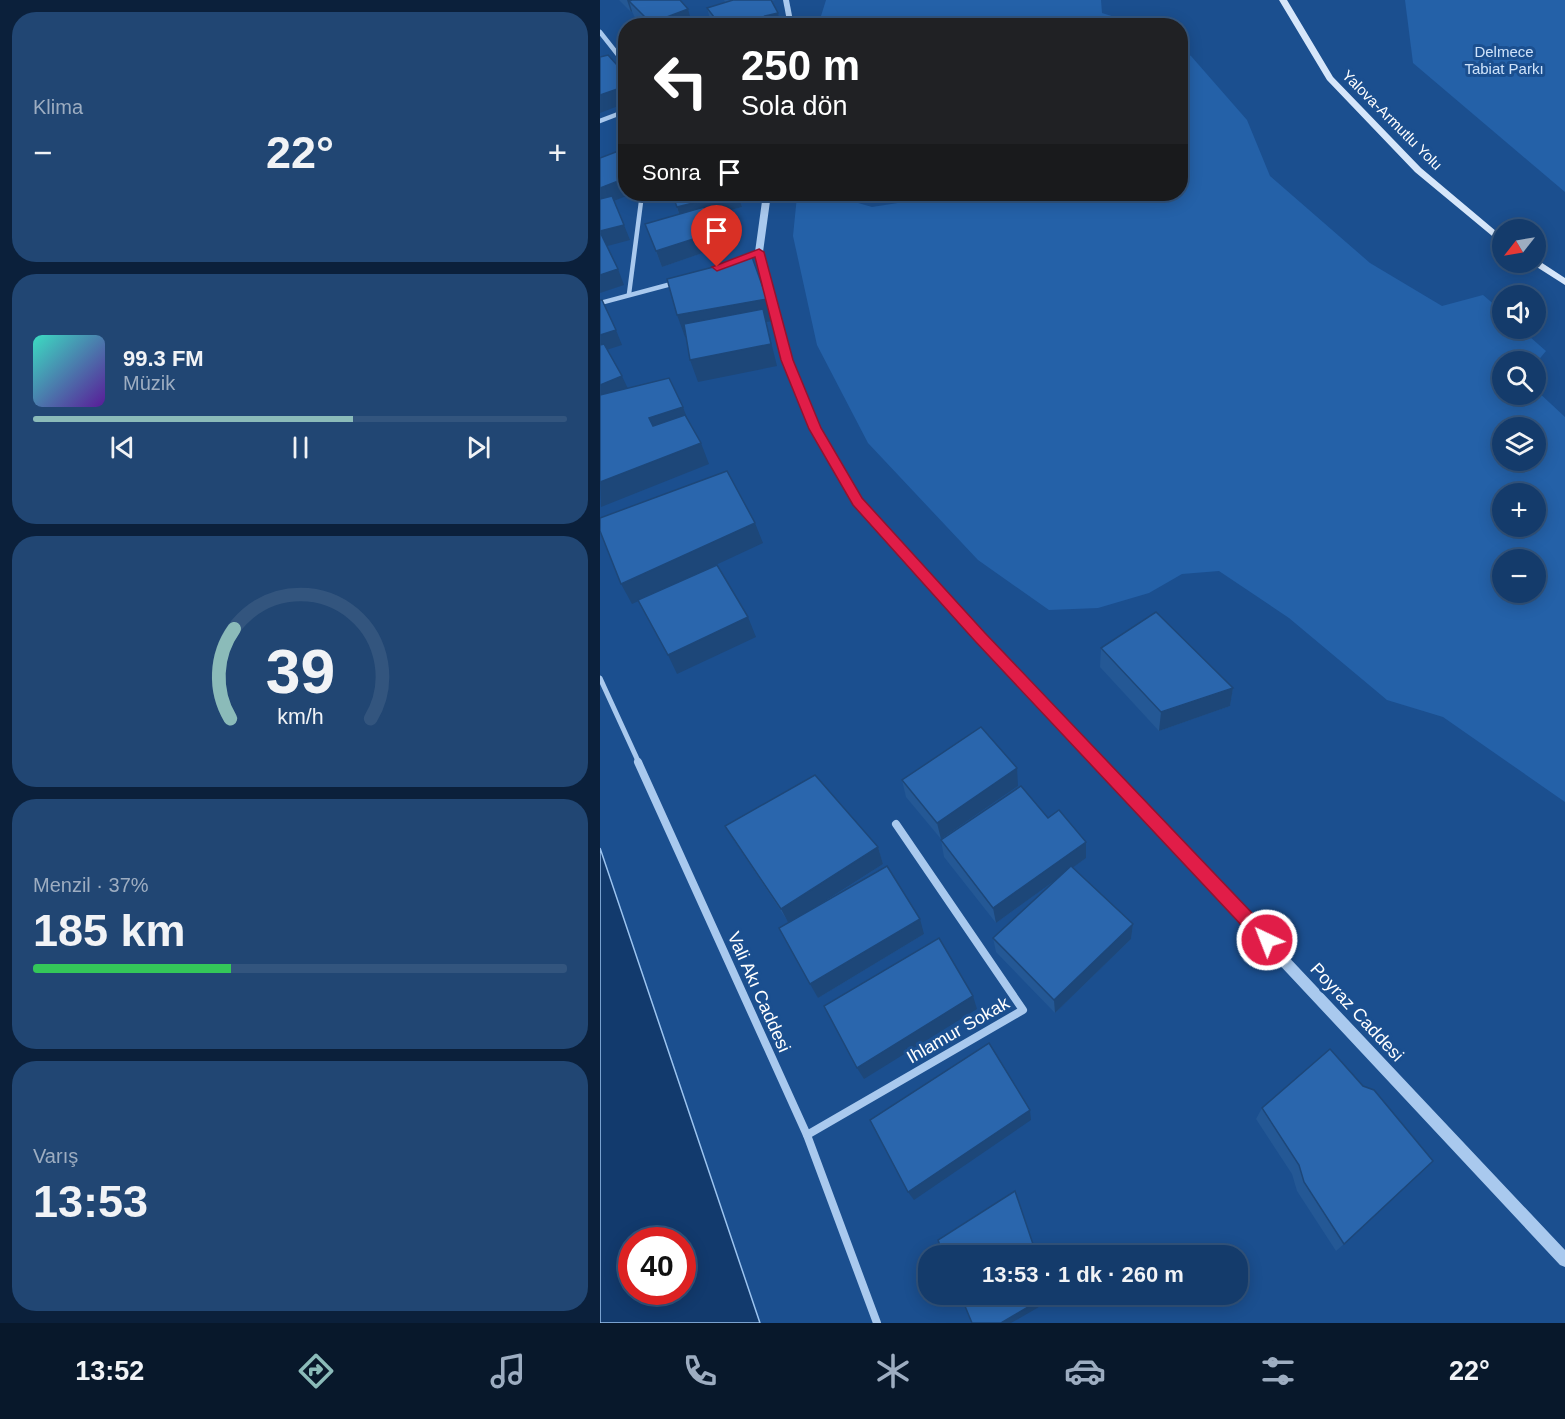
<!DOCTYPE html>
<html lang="tr">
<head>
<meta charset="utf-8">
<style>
	body { margin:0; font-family:Helvetica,sans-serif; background:#214673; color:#f1f3f6; height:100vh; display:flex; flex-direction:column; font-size:22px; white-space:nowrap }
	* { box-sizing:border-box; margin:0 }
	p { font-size:20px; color:#9dadc1 }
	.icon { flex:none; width:33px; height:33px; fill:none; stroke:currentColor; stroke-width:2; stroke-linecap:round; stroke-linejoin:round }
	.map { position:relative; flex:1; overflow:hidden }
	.sheet { display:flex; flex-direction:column; gap:12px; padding:12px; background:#0b203b; width:600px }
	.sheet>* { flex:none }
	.hud { position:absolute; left:18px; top:18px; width:570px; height:183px; border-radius:24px; box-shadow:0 3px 15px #0003,0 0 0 2px #33557e; background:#202124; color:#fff; overflow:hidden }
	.needle { width:39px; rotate:239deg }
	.controls { position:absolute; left:892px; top:219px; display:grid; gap:12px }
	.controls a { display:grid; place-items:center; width:54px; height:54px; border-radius:50%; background:#143b6b; box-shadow:0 3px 15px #0003,0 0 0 2px #33557e; font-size:30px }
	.speed { position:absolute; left:18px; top:1227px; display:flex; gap:12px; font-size:30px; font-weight:700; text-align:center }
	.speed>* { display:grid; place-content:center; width:78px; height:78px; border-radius:50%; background:#143b6b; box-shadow:0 3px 15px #0003,0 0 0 2px #33557e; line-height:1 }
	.speed .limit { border:9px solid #d22; background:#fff; color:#111 }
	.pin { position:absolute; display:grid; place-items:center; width:51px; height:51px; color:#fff; margin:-62px -26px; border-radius:50% 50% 50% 0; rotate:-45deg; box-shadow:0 0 6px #0007 }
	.pin .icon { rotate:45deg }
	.me { position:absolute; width:66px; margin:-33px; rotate:317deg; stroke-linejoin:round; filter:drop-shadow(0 0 4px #0008) }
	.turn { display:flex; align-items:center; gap:21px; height:126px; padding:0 24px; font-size:27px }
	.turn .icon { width:78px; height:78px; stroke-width:2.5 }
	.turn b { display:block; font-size:42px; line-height:51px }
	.then { display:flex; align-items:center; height:57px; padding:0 24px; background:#0003; gap:12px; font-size:22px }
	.big { font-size:45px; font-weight:700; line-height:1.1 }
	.sheet .widget { flex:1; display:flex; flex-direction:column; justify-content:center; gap:9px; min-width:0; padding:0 21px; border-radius:24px; background:#214673 }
	.sheet .dial { align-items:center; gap:0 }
	.dial svg { height:156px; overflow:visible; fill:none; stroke:#33557e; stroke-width:7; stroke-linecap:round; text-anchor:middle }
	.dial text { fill:#f1f3f6; stroke:none }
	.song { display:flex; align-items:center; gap:18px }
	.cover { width:72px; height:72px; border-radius:9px; background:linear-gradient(135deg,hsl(170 70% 55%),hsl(270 70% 35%)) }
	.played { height:6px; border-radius:3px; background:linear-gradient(90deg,#8bbbb9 60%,#33557e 60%) }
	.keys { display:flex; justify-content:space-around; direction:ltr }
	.heat { display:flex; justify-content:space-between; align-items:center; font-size:33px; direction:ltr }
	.charge { height:9px; border-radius:4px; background:linear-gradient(90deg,#34c759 37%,#33557e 0) }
	.trip { position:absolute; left:318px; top:1245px; width:330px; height:60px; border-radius:24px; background:#143b6b; box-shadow:0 3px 15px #0003,0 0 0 2px #33557e; font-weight:700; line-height:60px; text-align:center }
	.tab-bar { display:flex; height:96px; justify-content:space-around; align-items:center; background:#08182b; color:#9dadc1 }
	.tab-bar .icon { width:42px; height:42px }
	.tab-bar .on { color:#8bbbb9 }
	.tab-bar b { font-size:27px; color:#f1f3f6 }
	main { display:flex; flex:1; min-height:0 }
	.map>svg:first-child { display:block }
	.green { fill:#2461a8; fill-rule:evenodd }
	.water { fill:#123a6d; stroke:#9cc4f0; stroke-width:1.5; fill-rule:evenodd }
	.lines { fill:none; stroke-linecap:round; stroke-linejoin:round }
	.minor-far2 { stroke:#a9c9ee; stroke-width:4.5 }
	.minor-far1 { stroke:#a9c9ee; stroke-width:5 }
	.minor { stroke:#a9c9ee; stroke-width:8 }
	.tertiary { fill:#a9c9ee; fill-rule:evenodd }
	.secondary { fill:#d6e6fa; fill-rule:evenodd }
	.wall { fill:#245895 }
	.shaded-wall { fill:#1d4779 }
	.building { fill:#2a66ad; stroke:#1d4779; stroke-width:1.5 }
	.route { fill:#e11d48; stroke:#92132f; stroke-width:1.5 }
	.labels { text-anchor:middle; stroke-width:6; stroke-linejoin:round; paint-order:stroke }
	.far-park-label { font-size:15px; fill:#cfe3fa; stroke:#1b4f8f }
	.far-street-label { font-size:15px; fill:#fff; stroke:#1b4f8f }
	.street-label { font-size:18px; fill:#fff; stroke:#1b4f8f }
</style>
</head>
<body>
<main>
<section class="sheet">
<div class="widget"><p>Klima</p>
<div class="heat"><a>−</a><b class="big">22°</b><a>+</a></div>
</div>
<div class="widget">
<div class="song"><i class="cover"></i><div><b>99.3 FM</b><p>Müzik</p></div></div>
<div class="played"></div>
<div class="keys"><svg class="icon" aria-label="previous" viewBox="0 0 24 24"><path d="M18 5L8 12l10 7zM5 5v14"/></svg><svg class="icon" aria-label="pause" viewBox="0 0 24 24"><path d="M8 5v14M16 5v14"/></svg><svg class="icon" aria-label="next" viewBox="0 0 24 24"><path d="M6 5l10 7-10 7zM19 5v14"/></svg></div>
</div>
<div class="widget dial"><svg viewBox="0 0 100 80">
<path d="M14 69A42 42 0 1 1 86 69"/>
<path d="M14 69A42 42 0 0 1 16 23" stroke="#8bbbb9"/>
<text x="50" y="56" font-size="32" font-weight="700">39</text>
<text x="50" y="72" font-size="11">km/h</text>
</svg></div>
<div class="widget"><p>Menzil · 37%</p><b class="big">185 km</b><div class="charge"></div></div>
<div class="widget"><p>Varış</p><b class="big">13:53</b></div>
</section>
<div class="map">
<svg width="965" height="1323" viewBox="0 0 965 1323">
	<rect width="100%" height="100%" fill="#1b4f8f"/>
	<!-- green -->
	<g class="green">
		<path d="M226,0h275l1,13 38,12h-319v-9z"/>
		<path d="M805,0h160v192l-152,-129z"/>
		<path d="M581,50l10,6 56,64 23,56 100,87 72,43 41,-11 20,17v16l18,1 25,22 -10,12 -33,-1v32h33v-4l29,27v385l-122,-85 -56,-17 -98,-82 -70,-47 -37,3 -33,19 -51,15 -49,2 -71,-50 -110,-117 -51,-98 -24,-109 4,-40h37l38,11 45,-7 17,-6h246zM903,428h33v32h-33zM903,494h33v32h-33zM903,560h33v32h-33z"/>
	</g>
	<!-- water -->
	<path class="water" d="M0,848l160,475h-160zM82,1240v52h-50v-52z"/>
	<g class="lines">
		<!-- minor-far2 -->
		<g class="minor-far2">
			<path d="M0,32l26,33"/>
			<path d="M0,121l26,-10"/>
			<path d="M124,265l35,-13"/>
			<path d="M29,294l13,-100"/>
			<path d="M0,303l75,-20"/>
		</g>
		<!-- minor-far1 -->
		<path class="minor-far1" d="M0,678l39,85"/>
		<!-- minor -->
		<g class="minor">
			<path d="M38,762l169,373 70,188"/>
			<path d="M207,1135l216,-125 -127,-186"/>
		</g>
		<!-- tertiary -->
		<g class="tertiary">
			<path d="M183,0h6l5,26h-6z"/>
			<path d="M163,194h8l-8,58 28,108 28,69 41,69 124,136 581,616v17l-5,-2 -584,-625 -122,-136 -44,-75 -27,-69 -28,-108z"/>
		</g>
		<!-- secondary -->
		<g class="secondary">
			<path d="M679,0h8l46,77 88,91 82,69v8l-88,-73 -88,-92z"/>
			<path d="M936,259l29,19v7l-33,-21 -1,-2h5z"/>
		</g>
	</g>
	<!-- wall -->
	<g class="wall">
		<path d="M19,0h61l12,24 -3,2h-46l-9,-10 -2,-5 -1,1z"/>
		<path d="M124,0h52l-5,1 10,25h-69l-5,-18 18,-6z"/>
		<path d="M72,194h71l-5,1 4,12 -35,9 10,32 -55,19 -17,-43 34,-10z"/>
		<path d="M501,648l132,40 -3,18 -71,25 -59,-64z"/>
		<path d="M302,780l116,6 -77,53 -35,-42z"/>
		<path d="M448,818l38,24v16l-13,9 60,57 -2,15 -76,74 -59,-61 -3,-14 69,-63 -66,48 -52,-66 -3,-17z"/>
		<path d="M125,826l153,21 5,17 -73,47 114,23 -106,64 -29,-75 -54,-81z"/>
		<path d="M730,1049l14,195 -8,7 -39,-60 -5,-17 -36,-55 6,-11z"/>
	</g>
	<!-- shaded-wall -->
	<g class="shaded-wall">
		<path d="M27,0h40l-38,1 3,10 -1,1z"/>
		<path d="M88,9l4,15 -3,2h-38v-3z"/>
		<path d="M178,13l3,13h-15l-1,-10z"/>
		<path d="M26,86v17l-26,10v-18z"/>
		<path d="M26,178v16h6l-32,12v-18z"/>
		<path d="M129,194h14l-5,1 4,12 -60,16 -5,-16z"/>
		<path d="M24,225l6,15 -30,8v-17z"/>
		<path d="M112,233l5,15 -55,19 -6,-16z"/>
		<path d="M18,269l6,16 -24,8v-18z"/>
		<path d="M167,299l6,22 -7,1 11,44 -79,16 -8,-22 76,-38 -81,15 -8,-22z"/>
		<path d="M16,330l6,15 -22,7v-17z"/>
		<path d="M22,376l7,15 -29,11v-17z"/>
		<path d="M83,407l8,22 -33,11 -9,-22z"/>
		<path d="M101,443l8,21 -108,43 -1,-25z"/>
		<path d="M155,523l8,20 -131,61 -11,-20z"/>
		<path d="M148,617l8,20 -79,37 -9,-19z"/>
		<path d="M633,688l-3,18 -71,25 2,-19z"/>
		<path d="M417,768l1,18 -77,53 -4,-16z"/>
		<path d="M486,842v16l-90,65 -3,-15z"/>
		<path d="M278,847l5,17 -94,60 -8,-15z"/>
		<path d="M320,919l4,15 -106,64 -8,-14z"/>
		<path d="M533,924l-2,15 -76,74 -1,-13z"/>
		<path d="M373,996l4,13 -113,70 -7,-11z"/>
		<path d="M430,1110l1,10 -117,80 -6,-8z"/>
		<path d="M450,1294l1,6 -40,23h-10z"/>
	</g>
	<!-- building -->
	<g class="building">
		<path d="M32,0h48l8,9 -37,14 -22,-22z"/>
		<path d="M133,0h38l7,13 -13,3 7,8 -6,2h-45l-14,-18z"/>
		<path d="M85,21l4,5h-17z"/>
		<path d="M8,55l18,20v11l-26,9v-38z"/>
		<path d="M21,150l5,10v18l-26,10v-30z"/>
		<path d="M72,194h57l-52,13z"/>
		<path d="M12,196l12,29 -24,6v-32z"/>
		<path d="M104,207l8,26 -56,18 -11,-27z"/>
		<path d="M0,234h1l17,35 -18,6z"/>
		<path d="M152,257l15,42 -90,16 -10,-36z"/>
		<path d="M0,300h2l14,30 -16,5z"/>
		<path d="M163,309l8,35 -81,16 -6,-36z"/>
		<path d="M4,344l18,32 -22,9v-40z"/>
		<path d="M69,378l14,29 -34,11 4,8 32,-11 16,28 -101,39v-87z"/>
		<path d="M127,471l28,52 -134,61 -21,-53v-13z"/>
		<path d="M117,565l31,52 -80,38 -30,-55z"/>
		<path d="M556,612l77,76 -72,24 -60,-64z"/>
		<path d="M381,727l36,41 -80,55 -35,-43z"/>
		<path d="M215,775l63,72 -97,62 -56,-83z"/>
		<path d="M421,786l27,32 11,-8 27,32 -93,66 -52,-68z"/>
		<path d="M287,866l33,53 -110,65 -31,-56z"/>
		<path d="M471,866l62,58 -79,76 -61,-62z"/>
		<path d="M339,938l34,58 -116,72 -33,-62z"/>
		<path d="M389,1043l41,67 -122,82 -38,-72z"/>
		<path d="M730,1049l33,37 11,4 59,71 -89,83 -40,-62 -5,-17 -37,-57z"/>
		<path d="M415,1191l22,65h-93l-6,-16z"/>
		<path d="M360,1294h90l-49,29h-29z"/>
	</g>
	<!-- route -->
	<path class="route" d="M159,249l5,3 29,108 28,68 41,70 123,135 288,302 2,5 -2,6 -6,2 -6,-2 -286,-305 -122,-136 -44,-76 -28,-69 -26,-103 -38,14 -5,-4z"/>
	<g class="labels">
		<!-- far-park labels -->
		<g class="far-park-label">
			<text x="904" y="57">Delmece<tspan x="904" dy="17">Tabiat Parkı</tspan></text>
		</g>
		<!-- far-street labels -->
		<g class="far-street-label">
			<text transform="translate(792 120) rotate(45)" y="5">Yalova-Armutlu Yolu</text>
		</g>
		<!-- street labels -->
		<g class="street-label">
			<text transform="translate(159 992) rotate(66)" y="6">Vali Akı Caddesi</text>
			<text transform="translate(757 1012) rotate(47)" y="6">Poyraz Caddesi</text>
			<text transform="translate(358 1030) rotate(-30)" y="6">Ihlamur Sokak</text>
		</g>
	</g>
</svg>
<div class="controls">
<a><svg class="needle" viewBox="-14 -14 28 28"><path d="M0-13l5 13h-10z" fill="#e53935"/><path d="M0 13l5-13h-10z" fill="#9dadc1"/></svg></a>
<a><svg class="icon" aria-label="sound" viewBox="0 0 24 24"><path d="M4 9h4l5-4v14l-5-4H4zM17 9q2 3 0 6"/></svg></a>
<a><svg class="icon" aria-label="search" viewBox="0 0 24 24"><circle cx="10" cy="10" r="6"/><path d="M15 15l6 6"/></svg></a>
<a><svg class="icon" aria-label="layers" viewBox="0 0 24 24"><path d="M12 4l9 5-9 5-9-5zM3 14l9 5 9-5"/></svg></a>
<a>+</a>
<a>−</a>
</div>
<div class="speed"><div class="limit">40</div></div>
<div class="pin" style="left:117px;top:267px;background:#d93025"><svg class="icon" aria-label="arrive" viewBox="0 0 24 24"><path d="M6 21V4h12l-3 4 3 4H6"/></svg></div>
<svg class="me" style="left:667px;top:940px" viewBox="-20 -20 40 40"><circle r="17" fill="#e11d48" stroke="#fff" stroke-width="3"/><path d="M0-11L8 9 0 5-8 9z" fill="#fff"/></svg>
<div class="trip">13:53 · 1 dk · 260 m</div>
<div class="hud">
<div class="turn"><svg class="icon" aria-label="left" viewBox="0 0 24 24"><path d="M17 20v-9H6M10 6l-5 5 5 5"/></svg><div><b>250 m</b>Sola dön</div></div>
<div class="then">Sonra<svg class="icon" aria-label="arrive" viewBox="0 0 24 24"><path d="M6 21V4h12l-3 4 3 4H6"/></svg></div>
</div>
</div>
</main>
<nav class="tab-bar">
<b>13:52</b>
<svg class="icon on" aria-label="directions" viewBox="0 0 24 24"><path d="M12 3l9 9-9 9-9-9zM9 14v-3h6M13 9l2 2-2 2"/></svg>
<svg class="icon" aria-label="music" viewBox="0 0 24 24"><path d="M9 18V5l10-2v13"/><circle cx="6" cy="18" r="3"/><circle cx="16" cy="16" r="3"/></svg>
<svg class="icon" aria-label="phone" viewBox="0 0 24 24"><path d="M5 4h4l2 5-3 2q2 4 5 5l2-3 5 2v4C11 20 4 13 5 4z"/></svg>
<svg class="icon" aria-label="climate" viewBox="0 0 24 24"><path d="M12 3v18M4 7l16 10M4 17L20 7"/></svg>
<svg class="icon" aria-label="car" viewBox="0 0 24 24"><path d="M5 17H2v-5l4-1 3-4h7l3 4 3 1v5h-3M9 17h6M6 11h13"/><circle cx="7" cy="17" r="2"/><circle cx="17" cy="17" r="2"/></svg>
<svg class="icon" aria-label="filters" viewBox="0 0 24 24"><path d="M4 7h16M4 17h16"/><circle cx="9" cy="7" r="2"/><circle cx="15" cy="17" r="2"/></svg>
<b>22°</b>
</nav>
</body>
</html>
